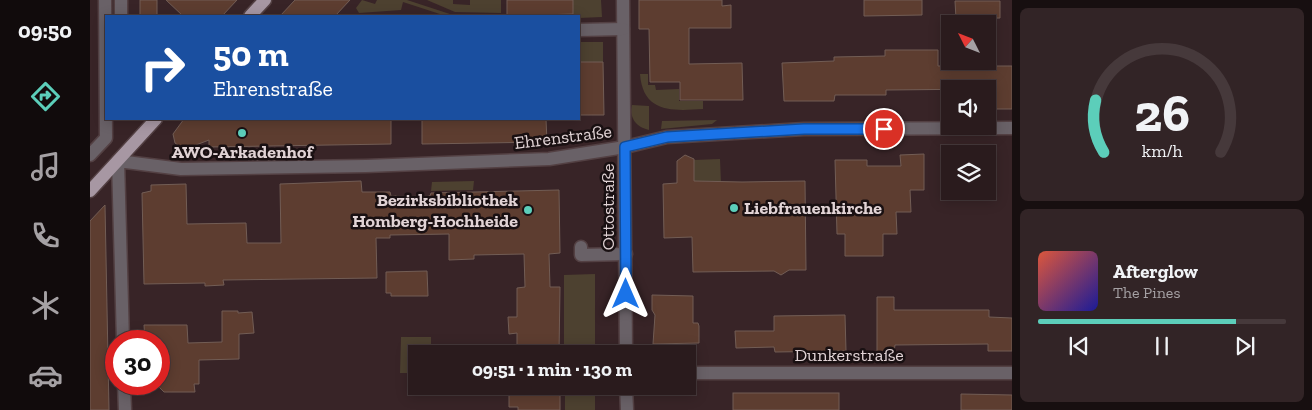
<!DOCTYPE html>
<html lang="en">
<head>
<meta charset="utf-8">
<style>
	body { margin:0; font-family:"Zilla Slab",serif; background:#322426; color:#f1f3f6; height:100vh; display:flex; flex-direction:column; font-size:19px; white-space:nowrap }
	* { box-sizing:border-box; margin:0 }
	p { font-size:16px; color:#a5a1a4 }
	.icon { flex:none; width:28px; height:28px; fill:none; stroke:currentColor; stroke-width:2; stroke-linecap:round; stroke-linejoin:round }
	.map { position:relative; flex:1; overflow:hidden }
	.panel { display:flex; flex-direction:column; gap:8px; padding:8px; background:#170f10; width:300px }
	.panel>* { flex:none }
	.guide { position:absolute; left:15px; top:15px; width:475px; height:105px; border-radius:0px; box-shadow:0 2px 12px #0003,0 0 0 1px #46393b; background:#1a4fa0; color:#fff; overflow:hidden }
	.needle { width:32px; rotate:312deg }
	.tools { position:absolute; left:851px; top:15px; display:grid; gap:10px }
	.tools a { display:grid; place-items:center; width:55px; height:55px; border-radius:0px; background:#2a1b1d; box-shadow:0 2px 12px #0003,0 0 0 1px #46393b; font-size:25px }
	.speed { position:absolute; left:15px; top:330px; display:flex; gap:10px; font-size:25px; font-weight:700; text-align:center }
	.speed>* { display:grid; place-content:center; width:65px; height:65px; border-radius:50%; background:#2a1b1d; box-shadow:0 2px 12px #0003,0 0 0 1px #46393b; line-height:1 }
	.speed .limit { border:8px solid #d22; background:#fff; color:#111 }
	.pin { position:absolute; display:grid; place-items:center; width:42px; height:42px; color:#fff; margin:-21px; border:2px solid #fff; border-radius:50%; box-shadow:0 1px 5px #0007 }
	.me { position:absolute; width:55px; margin:-28px; rotate:0deg; stroke-linejoin:round; filter:drop-shadow(0 0 4px #0008) }
	.turn { display:flex; align-items:center; gap:18px; height:105px; padding:0 25px; font-size:22px }
	.turn .icon { width:65px; height:65px; stroke-width:2.5 }
	.turn b { display:block; font-size:35px; line-height:42px }
	.panel .tile { flex:1; display:flex; flex-direction:column; justify-content:center; gap:8px; min-width:0; padding:0 18px; border-radius:8px; background:#322426 }
	.panel .dial { align-items:center; gap:0 }
	.dial svg { height:130px; overflow:visible; fill:none; stroke:#46393b; stroke-width:7; stroke-linecap:round; text-anchor:middle }
	.dial text { fill:#f1f3f6; stroke:none }
	.song { display:flex; align-items:center; gap:15px }
	.cover { width:60px; height:60px; border-radius:8px; background:linear-gradient(135deg,hsl(10 70% 55%),hsl(240 70% 35%)) }
	.played { height:5px; border-radius:2px; background:linear-gradient(90deg,#5cceba 80%,#46393b 80%) }
	.keys { display:flex; justify-content:space-around; direction:ltr }
	.trip { position:absolute; left:318px; top:345px; width:288px; height:50px; border-radius:0px; background:#2a1b1d; box-shadow:0 2px 12px #0003,0 0 0 1px #46393b; font-weight:700; line-height:50px; text-align:center }
	main { display:flex; flex:1; min-height:0 }
	.tab-bar { display:flex; flex-direction:column; width:90px; justify-content:space-around; align-items:center; background:#110b0c; color:#a5a1a4 }
	.tab-bar .icon { width:35px; height:35px }
	.tab-bar .selected { color:#5cceba }
	.tab-bar b { font-size:22px; color:#f1f3f6 }
	.map>svg:first-child { display:block }
	.green { fill:#4d4130 }
	.building { fill:#5d3d30; stroke:#725d55 }
	.lines { fill:none; stroke-linecap:round; stroke-linejoin:round }
	.minor-casing { stroke:#534043; stroke-width:15 }
	.major-casing { stroke:#534043; stroke-width:15 }
	.minor { stroke:#696167; stroke-width:12 }
	.major { stroke:#a797a3; stroke-width:12 }
	.route-casing { stroke:#114b97; stroke-width:12 }
	.route { stroke:#1a73e8; stroke-width:9 }
	.poi-dot { fill:#5cceba; stroke:#191012; stroke-width:2 }
	.labels { text-anchor:middle; stroke-width:5; stroke-linejoin:round; paint-order:stroke }
	.street-label { font-size:18px; fill:#e1d3d5; stroke:#191012 }
	.poi-label { font-size:18px; font-weight:bold; fill:#e1d3d5; stroke:#191012 }
</style>
</head>
<body>
<main>
<nav class="tab-bar">
<b>09:50</b>
<svg class="icon selected" aria-label="directions" viewBox="0 0 24 24"><path d="M12 3l9 9-9 9-9-9zM9 14v-3h6M13 9l2 2-2 2"/></svg>
<svg class="icon" aria-label="music" viewBox="0 0 24 24"><path d="M9 18V5l10-2v13"/><circle cx="6" cy="18" r="3"/><circle cx="16" cy="16" r="3"/></svg>
<svg class="icon" aria-label="phone" viewBox="0 0 24 24"><path d="M5 4h4l2 5-3 2q2 4 5 5l2-3 5 2v4C11 20 4 13 5 4z"/></svg>
<svg class="icon" aria-label="climate" viewBox="0 0 24 24"><path d="M12 3v18M4 7l16 10M4 17L20 7"/></svg>
<svg class="icon" aria-label="car" viewBox="0 0 24 24"><path d="M5 17H2v-5l4-1 3-4h7l3 4 3 1v5h-3M9 17h6M6 11h13"/><circle cx="7" cy="17" r="2"/><circle cx="17" cy="17" r="2"/></svg>
</nav>
<div class="map">
<svg width="922" height="410" viewBox="0 0 922 410">
	<rect width="100%" height="100%" fill="#382427"/>
	<!-- green -->
	<g class="green">
		<path d="M272,0l13,4 2,-4h30l49,16h-10l-43,-14 -2,8 -42,3 -3,-5z"/>
		<path d="M337,0h26v4l17,1v-5h31v13l-46,-1z"/>
		<path d="M471,0h40l1,17 -23,1v-2h-18z"/>
		<rect x="489" y="42" width="24" height="20"/>
		<path d="M550,74h8v11h7l1,5 23,-1v12h24v8c-31,2 -60,4 -63,-35z"/>
		<path d="M542,105l17,1v24c-13,-3 -20,-12 -17,-25z"/>
		<path d="M627,120l-5,4 -51,5 1,-8z"/>
		<path d="M630,159l1,24 -11,-2 -16,2v-23z"/>
		<path d="M384,181l-1,9 -42,1 1,-9z"/>
		<path d="M505,274v80h-31v-79z"/>
		<path d="M311,337h30v17h-15v19h-16z"/>
		<rect x="475" y="386" width="30" height="24"/>
	</g>
	<!-- building -->
	<g class="building">
		<rect x="50" y="0" width="17" height="16"/>
		<path d="M76,0h71l-15,16h-39z"/>
		<path d="M205,0h55l-15,16h-55z"/>
		<path d="M417,0h66v14l-66,2z"/>
		<path d="M549,0h83v6l9,-1v23h-42v36l53,-1 1,37h-63v-18h-30l-1,-53h-10z"/>
		<path d="M774,0h58v15l-58,1z"/>
		<path d="M865,1h45v17l-44,1z"/>
		<path d="M795,50h53v16h74v43h-24v-20l-102,1v5h-51l-1,6h-50l-2,-38 52,-2v-4l51,-1z"/>
		<path d="M489,62h24l1,53h-25z"/>
		<path d="M94,119h207v25l-182,3v-7l-21,8h-6l-7,-5 -2,-9z"/>
		<path d="M332,119h124l1,23 -125,2z"/>
		<path d="M834,154v36h-14l1,22h-15l1,22h-14v22h-38v-22h-8l-2,-74h32v6h34l-1,-11z"/>
		<path d="M595,155l9,4v22l48,1 63,-1 1,89h-17l-8,5 -7,-4 -81,1 -1,-35 -28,1 -1,-54 14,-1v-22z"/>
		<path d="M271,181l1,11h28l1,4h39l1,-3 128,-3 1,63 -11,1 1,33h10l-1,67h-42v-21l-8,1 -1,-17h9v-29l8,-1 -1,-33 -50,1v4l-25,1v-26l-59,1v3h-14l1,40 -154,2 1,5 -19,1v-3l-61,1 -2,-91 9,-2v-6l35,-1 1,40 59,-1 1,20h34l-1,-59z"/>
		<path d="M15,205l4,205h-19v-189z"/>
		<path d="M337,271l1,25h-37v-3h-5v-21z"/>
		<path d="M562,295l41,1v27h5l1,3v17l-46,1 2,-29 -3,-5z"/>
		<path d="M787,297h17v13h95v7l23,1v33h-24v-7l-93,1 -1,7h-17z"/>
		<path d="M132,311h16v2l14,-1 2,21 -15,1v25l-40,1v24h-5l1,8h-31l-5,-5v-46h-14l-1,-16h43l1,18 34,-1z"/>
		<path d="M755,315l1,36 -71,1 -1,-5 -38,1 -1,-17h39v-15z"/>
		<path d="M428,386h42v24h-42v-3h-9v-16l9,-1z"/>
		<rect x="643" y="393" width="106" height="17"/>
		<path d="M871,394l51,1v15h-51z"/>
	</g>
	<g class="lines">
		<!-- minor casing -->
		<g class="minor-casing">
			<g id="minor">
				<path d="M31,0v16"/>
				<path d="M533,0l3,354"/>
				<path d="M489,30l44,-1"/>
				<path d="M0,155l16,-17 -1,-138"/>
				<path d="M491,247v8l45,-1"/>
				<path d="M33,341l-5,-180 63,8 185,-3 183,-7 76,-12 42,-10 137,-8 208,-1"/>
				<path d="M596,373h326"/>
				<path d="M34,384l1,26"/>
				<path d="M536,386l1,24"/>
			</g>
		</g>
		<!-- major casing -->
		<g class="major-casing">
			<g id="major">
				<path d="M160,16l15,-16"/>
				<path d="M0,191l66,-72"/>
			</g>
		</g>
		<!-- minor -->
		<use href="#minor" class="minor"/>
		<!-- major -->
		<use href="#major" class="major"/>
	</g>
	<g class="lines">
		<!-- route casing -->
		<g class="route-casing">
			<path id="route" d="M536,294l-1,-147 42,-10 137,-8h80"/>
		</g>
		<!-- route -->
		<use href="#route" class="route"/>
	</g>
	<!-- markers -->
	<g class="poi-dot">
		<circle cx="152" cy="133" r="5"/>
		<circle cx="644" cy="208" r="5"/>
		<circle cx="438" cy="210" r="5"/>
	</g>
	<g class="labels">
		<!-- street labels -->
		<g class="street-label">
			<text transform="translate(473 137) rotate(-7)" y="6">Ehrenstraße</text>
			<text transform="translate(518 207) rotate(-90)" y="6">Ottostraße</text>
			<text x="759" y="361">Dunkerstraße</text>
		</g>
		<!-- poi labels -->
		<g class="poi-label">
			<text x="152" y="158">AWO-Arkadenhof</text>
			<text x="428" y="206" text-anchor="end">Bezirksbibliothek<tspan x="428" dy="21">Homberg-Hochheide</tspan></text>
			<text x="654" y="214" text-anchor="start">Liebfrauenkirche</text>
		</g>
	</g>
</svg>
<div class="tools">
<a><svg class="needle" viewBox="-14 -14 28 28"><path d="M0-13l5 13h-10z" fill="#e53935"/><path d="M0 13l5-13h-10z" fill="#a5a1a4"/></svg></a>
<a><svg class="icon" aria-label="sound" viewBox="0 0 24 24"><path d="M4 9h4l5-4v14l-5-4H4zM17 9q2 3 0 6"/></svg></a>
<a><svg class="icon" aria-label="layers" viewBox="0 0 24 24"><path d="M12 4l9 5-9 5-9-5zM3 14l9 5 9-5"/></svg></a>
</div>
<div class="speed"><div class="limit">30</div></div>
<div class="pin" style="left:794px;top:129px;background:#d93025"><svg class="icon" aria-label="arrive" viewBox="0 0 24 24"><path d="M6 21V4h12l-3 4 3 4H6"/></svg></div>
<svg class="me" style="left:536px;top:294px" viewBox="-20 -20 40 40"><path d="M0-17L14 15 0 8-14 15z" fill="#1a73e8" stroke="#fff" stroke-width="4"/></svg>
<div class="trip">09:51 · 1 min · 130 m</div>
<div class="guide">
<div class="turn"><svg class="icon" aria-label="right" viewBox="0 0 24 24"><path d="M7 20v-9h11M14 6l5 5-5 5"/></svg><div><b>50 m</b>Ehrenstraße</div></div>
</div>
</div>
<section class="panel">
<div class="tile dial"><svg viewBox="0 0 100 80">
<path d="M14 69A42 42 0 1 1 86 69"/>
<path d="M14 69A42 42 0 0 1 9 37" stroke="#5cceba"/>
<text x="50" y="56" font-size="32" font-weight="700">26</text>
<text x="50" y="72" font-size="11">km/h</text>
</svg></div>
<div class="tile">
<div class="song"><i class="cover"></i><div><b>Afterglow</b><p>The Pines</p></div></div>
<div class="played"></div>
<div class="keys"><svg class="icon" aria-label="previous" viewBox="0 0 24 24"><path d="M18 5L8 12l10 7zM5 5v14"/></svg><svg class="icon" aria-label="pause" viewBox="0 0 24 24"><path d="M8 5v14M16 5v14"/></svg><svg class="icon" aria-label="next" viewBox="0 0 24 24"><path d="M6 5l10 7-10 7zM19 5v14"/></svg></div>
</div>
</section>
</main>
</body>
</html>
